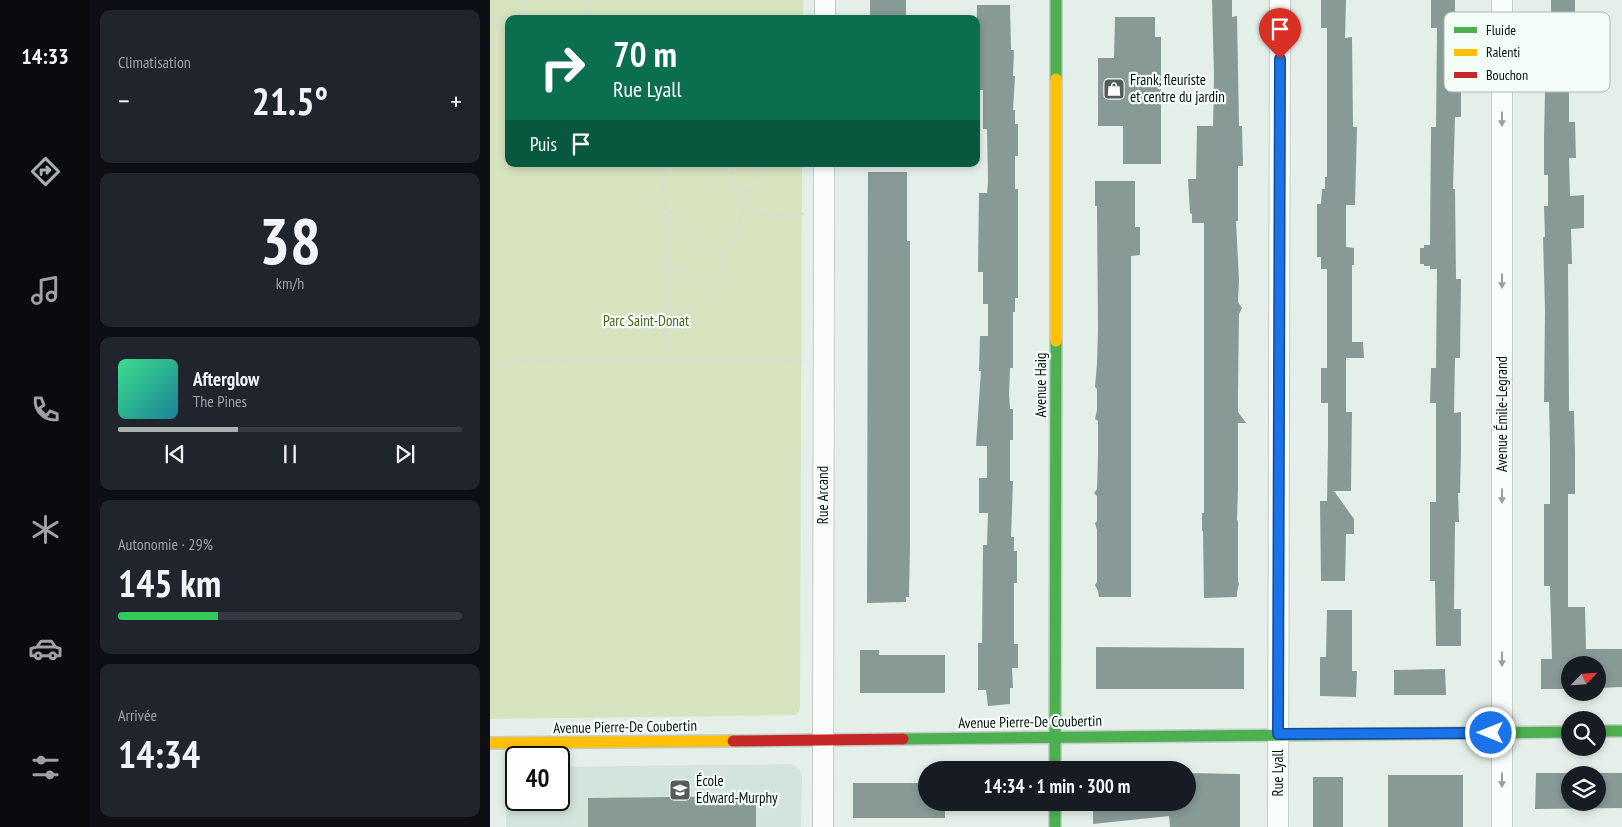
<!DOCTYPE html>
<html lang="fr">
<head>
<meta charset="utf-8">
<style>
	body { margin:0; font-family:"PT Sans Narrow",sans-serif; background:#20242c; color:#f1f3f6; height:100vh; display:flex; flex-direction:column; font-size:19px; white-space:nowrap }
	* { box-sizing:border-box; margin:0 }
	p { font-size:16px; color:#9ea1a6 }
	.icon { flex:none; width:28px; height:28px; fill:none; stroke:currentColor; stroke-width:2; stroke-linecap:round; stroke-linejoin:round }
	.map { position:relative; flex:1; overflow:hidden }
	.sheet { display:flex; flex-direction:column; gap:10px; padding:10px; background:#0d0f14; width:400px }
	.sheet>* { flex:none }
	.guide { position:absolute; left:15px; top:15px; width:475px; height:152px; border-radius:10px; box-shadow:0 2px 8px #0003; background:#0b6e4f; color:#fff; overflow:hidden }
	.needle { width:32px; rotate:65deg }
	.fabs { position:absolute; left:1071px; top:656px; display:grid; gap:10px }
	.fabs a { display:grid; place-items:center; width:45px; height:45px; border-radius:50%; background:#171b24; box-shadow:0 2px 8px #0003; font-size:25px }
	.speed { position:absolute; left:15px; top:746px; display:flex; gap:10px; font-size:25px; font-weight:700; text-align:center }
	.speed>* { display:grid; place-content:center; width:65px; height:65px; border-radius:50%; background:#171b24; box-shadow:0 2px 8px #0003; line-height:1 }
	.speed .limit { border:2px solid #111; border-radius:8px; background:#fff; color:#111 }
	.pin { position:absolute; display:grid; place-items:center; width:42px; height:42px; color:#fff; margin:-51px -21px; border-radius:50% 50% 50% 0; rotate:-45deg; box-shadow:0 0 5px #0007 }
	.pin .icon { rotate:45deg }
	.me { position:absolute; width:55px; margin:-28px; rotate:270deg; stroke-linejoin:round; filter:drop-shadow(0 0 4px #0008) }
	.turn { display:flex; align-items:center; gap:18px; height:105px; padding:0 25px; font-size:22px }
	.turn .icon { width:65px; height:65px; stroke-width:2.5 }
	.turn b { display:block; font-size:35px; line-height:42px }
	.then { display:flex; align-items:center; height:48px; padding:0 25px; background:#0003; gap:10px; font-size:19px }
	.big { font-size:38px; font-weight:600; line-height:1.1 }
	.sheet .widget { flex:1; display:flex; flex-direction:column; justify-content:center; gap:8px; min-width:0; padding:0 18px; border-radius:10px; background:#20242c }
	.sheet .dial { align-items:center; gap:0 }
	.dial b { font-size:65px; line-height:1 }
	.song { display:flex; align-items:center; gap:15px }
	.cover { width:60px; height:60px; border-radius:8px; background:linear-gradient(135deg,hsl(150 70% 55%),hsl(190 70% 35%)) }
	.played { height:5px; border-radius:2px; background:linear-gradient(90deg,#abb0b0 35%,#363941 35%) }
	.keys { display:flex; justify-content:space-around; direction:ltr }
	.heat { display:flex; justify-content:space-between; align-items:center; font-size:28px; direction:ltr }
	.charge { height:8px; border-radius:4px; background:linear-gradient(90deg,#34c759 29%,#363941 0) }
	.trip { position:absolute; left:428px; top:761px; width:278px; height:50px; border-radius:25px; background:#171b24; box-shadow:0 2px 8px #0003; font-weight:600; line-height:50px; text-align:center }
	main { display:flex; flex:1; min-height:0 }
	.tabs { display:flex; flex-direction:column; width:90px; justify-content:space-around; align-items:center; background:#090b0e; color:#9ea1a6 }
	.tabs .icon { width:35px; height:35px }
	.tabs .active { color:#abb0b0 }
	.tabs b { font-size:22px; color:#f1f3f6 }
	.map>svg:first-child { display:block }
	.built { fill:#d2e4db }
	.green { fill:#d7e3bf }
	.building { fill:#879a96; fill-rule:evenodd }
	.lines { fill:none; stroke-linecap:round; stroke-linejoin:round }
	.street-casing { stroke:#c3ccc8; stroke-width:22 }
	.fast-casing { stroke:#c3ccc8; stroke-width:14 }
	.slow-casing { stroke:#c3ccc8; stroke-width:14 }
	.jam-casing { stroke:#c3ccc8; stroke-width:14 }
	.path { stroke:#d7dbd9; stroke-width:3; stroke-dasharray:2.5 2.5; stroke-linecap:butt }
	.street { stroke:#fbfdfc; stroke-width:20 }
	.fast { stroke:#4caf50; stroke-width:11 }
	.slow { stroke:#ffc107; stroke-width:11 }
	.jam { stroke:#c62828; stroke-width:11 }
	.oneway { fill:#9a9e9c }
	.route-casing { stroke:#114b97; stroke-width:12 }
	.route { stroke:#1a73e8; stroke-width:9 }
	.labels { text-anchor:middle; stroke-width:4.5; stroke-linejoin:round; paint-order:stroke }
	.poi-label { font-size:15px; fill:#080f0c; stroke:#f3fef9; text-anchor:start }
	.park-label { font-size:15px; fill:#525e1e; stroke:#f3fef9 }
	.street-label { font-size:15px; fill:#080f0c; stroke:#f3fef9 }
	.key { fill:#f3fef9; stroke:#acb6b2; stroke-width:1 }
	.key-label { font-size:14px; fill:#080f0c }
</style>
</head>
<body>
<main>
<nav class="tabs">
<b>14:33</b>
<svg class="icon active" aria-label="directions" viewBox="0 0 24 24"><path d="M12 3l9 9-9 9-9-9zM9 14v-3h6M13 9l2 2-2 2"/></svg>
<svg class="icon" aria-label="music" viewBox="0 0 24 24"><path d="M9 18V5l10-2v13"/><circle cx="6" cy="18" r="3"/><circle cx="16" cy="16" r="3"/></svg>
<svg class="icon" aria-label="phone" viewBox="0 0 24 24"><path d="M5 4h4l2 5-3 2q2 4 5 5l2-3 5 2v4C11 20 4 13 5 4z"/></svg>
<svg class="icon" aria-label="climate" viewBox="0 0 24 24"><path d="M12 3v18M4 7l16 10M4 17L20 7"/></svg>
<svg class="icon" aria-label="car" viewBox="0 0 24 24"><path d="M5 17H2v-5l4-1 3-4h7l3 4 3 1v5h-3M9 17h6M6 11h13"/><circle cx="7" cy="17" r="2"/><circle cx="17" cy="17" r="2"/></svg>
<svg class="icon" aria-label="filters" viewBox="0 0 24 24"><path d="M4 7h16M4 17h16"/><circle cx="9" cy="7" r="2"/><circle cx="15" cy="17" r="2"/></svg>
</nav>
<section class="sheet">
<div class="widget"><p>Climatisation</p>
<div class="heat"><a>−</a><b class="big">21.5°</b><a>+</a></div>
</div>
<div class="widget dial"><b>38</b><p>km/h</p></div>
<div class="widget">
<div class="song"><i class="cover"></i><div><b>Afterglow</b><p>The Pines</p></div></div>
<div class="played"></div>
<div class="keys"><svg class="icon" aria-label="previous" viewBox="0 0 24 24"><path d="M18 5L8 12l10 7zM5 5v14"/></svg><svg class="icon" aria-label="pause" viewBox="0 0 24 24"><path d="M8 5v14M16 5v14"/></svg><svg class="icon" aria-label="next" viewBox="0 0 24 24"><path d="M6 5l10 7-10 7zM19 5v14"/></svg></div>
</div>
<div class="widget"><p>Autonomie · 29%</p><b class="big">145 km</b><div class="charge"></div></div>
<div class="widget"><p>Arrivée</p><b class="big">14:34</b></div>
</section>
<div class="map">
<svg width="1132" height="827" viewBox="0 0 1132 827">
	<rect width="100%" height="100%" fill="#e4efea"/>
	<!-- built -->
	<path class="built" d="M302,764l8,6 2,6 -1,51h-295v-48l1,-6 5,-4 4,-2v33h43v-33z"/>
	<!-- green -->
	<path class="green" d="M0,0h313v19h-294v145h293l-2,542 -1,5 -3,4 -306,4z"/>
	<!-- building -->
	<g class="building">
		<rect x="380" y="0" width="36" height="19"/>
		<path d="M722,0h20v17l5,-1 2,110h3l1,40h-5v55h-2l3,59 -1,22 4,6 -3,6 -1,76v22l8,11h-8v65l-1,32 1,1v60l1,3 -2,8v5l-33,1 -1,-67h-1v-18h2v-290h-12v-9l-2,-1 -2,-34h8l1,-53h16l1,-50z"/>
		<path d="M831,0h25l-1,38 7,-1 1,90h4l-2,78h-9v42l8,1v17h-2v77h11l1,16h-18v54h6l-1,79h-17l20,28v15h-8l-1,47h-24l-1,-80h7l1,-54v-44h-7v-35h6v-99h-6v-12h-4v-53h4l1,-15h3v-12h2v-149h-6z"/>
		<path d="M941,0h24v38h6v79h-6l-2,72h2l1,90h5l-1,79h-5l-1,55 7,-1v36l-1,45h-2l1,29h-4l-1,87h7v37h-25l-1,-65h-5v-79h6v-99h-6l1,-35h5l1,-99h-7v-3h-6v-2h-4v-16h4v-3h6l1,-118h5l1,-99h-6z"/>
		<path d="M1061,0h24v78h-6v44h6l1,36h-7l1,38 14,-1v33l-13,1 1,35h-4l1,147h5l1,44v39h-7v113h17l1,42h36v38l-24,1v-23h-31v24h-26v-30h11l-2,-73h-6v-82h6v-57l-1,-45h-5l1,-92 -2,-73h2l-1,-31h4v-31h-4v-37l1,-47h6z"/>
		<path d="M487,5h33l1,45h3l-1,26h2l-2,34h2v14h3v32h-3v33h3v109h-3v14h-2v56h-3l-1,26 1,15h3v31h-3v41h3l-2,56h3v14h3v32h-3v61h4v24h-6l1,20h-3v16l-22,2 -2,-16h-8v-47h4l1,-98h4l1,-32h-9v-35h8v-32h-11l5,-75h-2l1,-35h8v-32h-5v-32h-5l1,-79h8l1,-11 -1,-53h-4v-39h-7z"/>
		<path d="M625,17h40v20h6v127h-38v-38h-25v-68h16z"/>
		<path d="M378,172h39v69h3v303l-1,53h-3v5l-39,1z"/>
		<path d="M605,181h40v46h5v28l-9,1v341h-32l-1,-6 -3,-6 2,-3v-52l-2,-7 2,-2v-25l-3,-3 3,-4 1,-34v-34l-3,-2 2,-9v-21l-2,-2 2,-24 1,-33 -1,-124h-2z"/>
		<path d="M837,610h25v61h5l-1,26 -36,-1v-39h6z"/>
		<path d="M606,647l148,1v41h-148z"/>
		<path d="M370,650h19v5h66v37l-1,1h-84z"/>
		<path d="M955,669l1,26h-52v-25z"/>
		<path d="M696,773l54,1v53h-70l-1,-11 -76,8v-22h93z"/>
		<path d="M1046,773h86v35l-87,1zM1080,775h28v27h-28z"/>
		<rect x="898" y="775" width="75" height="52"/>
		<rect x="823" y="777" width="30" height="50"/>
		<path d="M363,783h73v19h19v16h-92z"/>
		<path d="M266,796v31h-168v-29z"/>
	</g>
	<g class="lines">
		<!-- street casing -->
		<g class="street-casing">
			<g id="street">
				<path d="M1012,0v827"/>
				<path d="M335,19v-19"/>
				<path d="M333,827l1,-663"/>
				<path d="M788,827l2,-827"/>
			</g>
		</g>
		<!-- fast casing -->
		<g class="fast-casing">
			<g id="fast">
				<path d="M566,79v-79"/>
				<path d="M1108,731h24"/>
				<path d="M413,739l667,-7"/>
				<path d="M565,770l1,-429"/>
				<path d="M565,802v25"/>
			</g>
		</g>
		<!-- slow casing -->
		<g class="slow-casing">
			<g id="slow">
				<path d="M566,341v-262"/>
				<path d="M0,743l243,-2"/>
			</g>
		</g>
		<!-- jam casing -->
		<g class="jam-casing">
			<path id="jam" d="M243,741l170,-2"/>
		</g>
		<!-- path -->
		<g class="path">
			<path d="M35,0v19"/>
			<path d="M99,0l1,19"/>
			<path d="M0,20h19"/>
			<path d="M0,44h19"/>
			<path d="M175,164l-2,20 2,23v153l139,1"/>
			<circle cx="255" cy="178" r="14"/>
			<path d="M176,208c18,22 34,39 61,49"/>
			<path d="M251,214h64"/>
			<path d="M175,263l44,27c19,-29 34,-64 35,-98"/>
			<path d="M0,362l175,-2"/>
		</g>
		<!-- street -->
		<use href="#street" class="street"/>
		<!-- fast -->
		<use href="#fast" class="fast"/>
		<!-- slow -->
		<use href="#slow" class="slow"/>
		<!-- jam -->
		<use href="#jam" class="jam"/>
	</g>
	<!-- one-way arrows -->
	<defs><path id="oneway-solid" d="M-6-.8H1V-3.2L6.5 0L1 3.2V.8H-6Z" transform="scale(1.25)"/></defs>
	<g class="oneway">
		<use href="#oneway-solid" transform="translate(1012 119) rotate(90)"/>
		<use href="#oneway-solid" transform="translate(1012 281) rotate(90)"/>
		<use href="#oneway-solid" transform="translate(1012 496) rotate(90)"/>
		<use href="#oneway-solid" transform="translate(1012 659) rotate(90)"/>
		<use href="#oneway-solid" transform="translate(1012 780) rotate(90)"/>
	</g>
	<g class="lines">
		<!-- route casing -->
		<g class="route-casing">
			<path id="route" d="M790,59l-2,675 213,-1"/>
		</g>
		<!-- route -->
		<use href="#route" class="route"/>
	</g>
	<!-- icons -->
	<defs>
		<g id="shop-square" transform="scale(1.125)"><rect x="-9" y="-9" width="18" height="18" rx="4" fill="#555d5a" stroke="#f3fef9"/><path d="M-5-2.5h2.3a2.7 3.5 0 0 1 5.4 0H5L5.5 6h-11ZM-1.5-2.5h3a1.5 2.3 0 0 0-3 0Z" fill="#fff"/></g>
		<g id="school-square" transform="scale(1.125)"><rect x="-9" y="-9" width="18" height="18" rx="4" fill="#555d5a" stroke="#f3fef9"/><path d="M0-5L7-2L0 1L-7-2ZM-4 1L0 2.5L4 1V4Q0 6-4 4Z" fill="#fff"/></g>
	</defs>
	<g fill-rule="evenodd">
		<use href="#shop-square" x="624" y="89"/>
		<use href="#school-square" x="190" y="790"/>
	</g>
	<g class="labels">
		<!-- poi labels -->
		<g class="poi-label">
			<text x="640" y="85">Frank, fleuriste<tspan x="640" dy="17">et centre du jardin</tspan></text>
			<text x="206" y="786">École<tspan x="206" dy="17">Edward-Murphy</tspan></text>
		</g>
		<!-- park labels -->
		<g class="park-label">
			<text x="156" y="326">Parc Saint-Donat</text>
		</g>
		<!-- street labels -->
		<g class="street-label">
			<text transform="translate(551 385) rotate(-90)" y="5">Avenue Haig</text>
			<text transform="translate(1012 414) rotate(-90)" y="5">Avenue Émile-Legrand</text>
			<text transform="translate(333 495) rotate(-90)" y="5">Rue Arcand</text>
			<text transform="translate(540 722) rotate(-1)" y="5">Avenue Pierre-De Coubertin</text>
			<text transform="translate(135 727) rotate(-1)" y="5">Avenue Pierre-De Coubertin</text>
			<text transform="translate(788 773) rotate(-90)" y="5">Rue Lyall</text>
		</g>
	</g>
	<!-- legend -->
	<rect x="954" y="12" width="166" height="80" rx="8" class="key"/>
	<rect x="964" y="27" width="23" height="6" fill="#4caf50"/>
	<rect x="964" y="49" width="23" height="7" fill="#ffc107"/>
	<rect x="964" y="72" width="23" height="6" fill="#c62828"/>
	<g class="key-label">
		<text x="996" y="35">Fluide</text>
		<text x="996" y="57">Ralenti</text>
		<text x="996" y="80">Bouchon</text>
	</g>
</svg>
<div class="fabs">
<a><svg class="needle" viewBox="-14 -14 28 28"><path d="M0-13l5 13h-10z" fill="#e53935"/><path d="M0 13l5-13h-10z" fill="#9ea1a6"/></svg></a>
<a><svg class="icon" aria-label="search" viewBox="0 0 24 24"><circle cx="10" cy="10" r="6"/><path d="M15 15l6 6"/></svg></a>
<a><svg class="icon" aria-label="layers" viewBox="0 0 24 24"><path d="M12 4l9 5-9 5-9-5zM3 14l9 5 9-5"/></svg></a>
</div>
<div class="speed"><div class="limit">40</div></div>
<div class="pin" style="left:790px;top:59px;background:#d93025"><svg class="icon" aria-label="arrive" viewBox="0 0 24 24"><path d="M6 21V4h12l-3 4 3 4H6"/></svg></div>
<svg class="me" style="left:1001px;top:733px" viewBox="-20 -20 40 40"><circle r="17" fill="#1a73e8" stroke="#fff" stroke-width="3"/><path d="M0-11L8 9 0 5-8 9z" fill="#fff"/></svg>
<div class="trip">14:34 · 1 min · 300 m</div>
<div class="guide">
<div class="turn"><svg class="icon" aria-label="right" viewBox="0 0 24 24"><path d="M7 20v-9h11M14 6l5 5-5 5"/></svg><div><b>70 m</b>Rue Lyall</div></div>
<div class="then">Puis<svg class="icon" aria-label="arrive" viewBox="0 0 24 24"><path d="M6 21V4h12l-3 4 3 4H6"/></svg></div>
</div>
</div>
</main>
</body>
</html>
